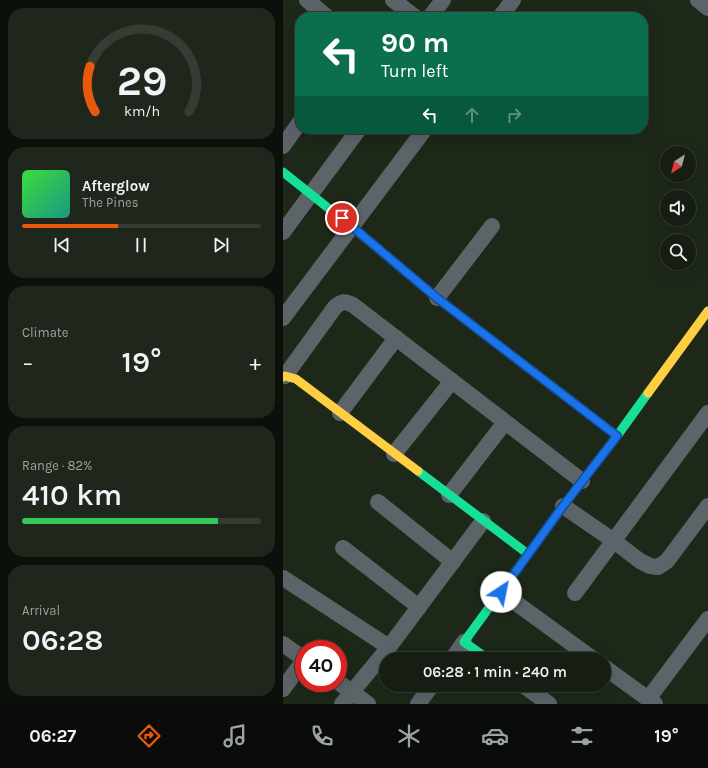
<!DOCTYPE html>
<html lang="en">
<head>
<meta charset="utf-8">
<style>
	body { margin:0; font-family:Karla,sans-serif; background:#1f271c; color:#f1f3f6; height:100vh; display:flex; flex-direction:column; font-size:15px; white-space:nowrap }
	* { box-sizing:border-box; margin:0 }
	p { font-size:13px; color:#9ea2a0 }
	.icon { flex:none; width:22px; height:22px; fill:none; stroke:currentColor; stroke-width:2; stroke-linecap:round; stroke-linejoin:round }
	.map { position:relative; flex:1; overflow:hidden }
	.panel { display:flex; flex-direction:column; gap:8px; padding:8px; background:#0c100a; width:283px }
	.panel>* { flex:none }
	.banner { position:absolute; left:12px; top:12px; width:353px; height:122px; border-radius:16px; box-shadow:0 4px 16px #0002,0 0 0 1px #353c33; background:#0b6e4f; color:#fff; overflow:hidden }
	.needle { width:26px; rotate:216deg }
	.tools { position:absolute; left:377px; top:146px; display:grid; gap:8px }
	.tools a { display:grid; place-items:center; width:36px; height:36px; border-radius:50%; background:#161e13; box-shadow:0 4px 16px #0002,0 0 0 1px #353c33; font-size:20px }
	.speed { position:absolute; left:12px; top:640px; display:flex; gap:8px; font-size:20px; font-weight:700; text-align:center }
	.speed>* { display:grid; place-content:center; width:52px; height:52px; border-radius:50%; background:#161e13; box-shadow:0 4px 16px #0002,0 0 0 1px #353c33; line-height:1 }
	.speed .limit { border:6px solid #d22; background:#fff; color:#111 }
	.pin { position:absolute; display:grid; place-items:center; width:34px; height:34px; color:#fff; margin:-17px; border:2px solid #fff; border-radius:50%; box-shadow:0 1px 4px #0007 }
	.me { position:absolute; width:44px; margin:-22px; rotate:34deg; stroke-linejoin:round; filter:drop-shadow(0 0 3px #0008) }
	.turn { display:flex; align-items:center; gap:14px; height:84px; padding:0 20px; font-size:18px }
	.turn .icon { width:52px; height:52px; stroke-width:2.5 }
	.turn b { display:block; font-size:28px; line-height:34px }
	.lanes { display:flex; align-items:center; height:38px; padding:0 20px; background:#0003; justify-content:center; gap:20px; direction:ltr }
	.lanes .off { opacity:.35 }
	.big { font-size:30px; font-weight:600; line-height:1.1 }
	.panel .tile { flex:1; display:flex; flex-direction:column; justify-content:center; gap:6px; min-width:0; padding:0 14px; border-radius:16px; background:#1f271c }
	.panel .dial { align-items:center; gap:0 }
	.dial svg { height:104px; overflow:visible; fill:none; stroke:#353c33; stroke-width:7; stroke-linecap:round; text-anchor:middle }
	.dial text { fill:#f1f3f6; stroke:none }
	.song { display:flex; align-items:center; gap:12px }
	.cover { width:48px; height:48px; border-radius:6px; background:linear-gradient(135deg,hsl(120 70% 55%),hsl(170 70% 35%)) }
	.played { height:4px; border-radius:2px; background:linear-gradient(90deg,#ea580c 40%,#353c33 40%) }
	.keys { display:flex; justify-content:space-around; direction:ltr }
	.heat { display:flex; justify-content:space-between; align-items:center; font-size:22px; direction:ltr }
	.charge { height:6px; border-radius:3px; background:linear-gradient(90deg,#34c759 82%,#353c33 0) }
	.trip { position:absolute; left:96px; top:652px; width:232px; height:40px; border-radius:20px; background:#161e13; box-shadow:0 4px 16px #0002,0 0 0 1px #353c33; font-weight:600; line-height:40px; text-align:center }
	.menu { display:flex; height:64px; justify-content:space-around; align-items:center; background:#090c08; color:#9ea2a0 }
	.menu .icon { width:28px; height:28px }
	.menu .on { color:#ea580c }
	.menu b { font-size:18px; color:#f1f3f6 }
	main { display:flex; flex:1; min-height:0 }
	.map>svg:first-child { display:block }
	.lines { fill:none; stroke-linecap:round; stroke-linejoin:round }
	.street { stroke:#5c646a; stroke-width:16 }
	.fast { stroke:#16e098; stroke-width:9 }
	.slow { stroke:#ffcf43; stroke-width:9 }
	.route-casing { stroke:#114b97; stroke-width:10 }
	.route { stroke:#1a73e8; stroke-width:7 }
</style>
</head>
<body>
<main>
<section class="panel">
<div class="tile dial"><svg viewBox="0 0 100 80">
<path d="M14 69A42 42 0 1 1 86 69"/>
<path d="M14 69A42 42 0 0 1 10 34" stroke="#ea580c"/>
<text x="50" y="56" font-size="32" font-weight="700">29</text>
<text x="50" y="72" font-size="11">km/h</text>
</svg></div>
<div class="tile">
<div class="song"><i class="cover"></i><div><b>Afterglow</b><p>The Pines</p></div></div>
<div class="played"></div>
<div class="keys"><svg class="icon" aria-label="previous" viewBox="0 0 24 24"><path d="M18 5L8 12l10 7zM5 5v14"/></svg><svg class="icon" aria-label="pause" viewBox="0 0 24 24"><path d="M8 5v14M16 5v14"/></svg><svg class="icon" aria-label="next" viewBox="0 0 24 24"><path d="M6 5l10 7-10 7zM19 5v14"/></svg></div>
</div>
<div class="tile"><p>Climate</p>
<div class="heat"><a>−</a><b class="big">19°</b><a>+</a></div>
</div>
<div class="tile"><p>Range · 82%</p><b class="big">410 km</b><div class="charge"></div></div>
<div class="tile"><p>Arrival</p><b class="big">06:28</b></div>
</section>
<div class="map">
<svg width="425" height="704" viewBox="0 0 425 704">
	<rect width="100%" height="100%" fill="#1d2819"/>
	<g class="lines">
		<!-- street -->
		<g class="street">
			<path d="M24,0l20,17"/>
			<path d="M110,0l22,17"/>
			<path d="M415,0l10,8"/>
			<path d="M147,17l13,-17"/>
			<path d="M217,17l13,-17"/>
			<path d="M0,146l17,-24"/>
			<path d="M0,232l76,-103"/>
			<path d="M154,298l55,-72"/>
			<path d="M0,318l142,-189"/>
			<path d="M2,376l50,-69c7,-6 10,-6 18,-2l229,176"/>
			<path d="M57,413l56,-75"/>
			<path d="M111,454l58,-73"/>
			<path d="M166,495l56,-73"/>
			<path d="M95,502l75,60"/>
			<path d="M280,506l51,35 26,20 10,5 8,1 9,-6 41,-55"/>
			<path d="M60,548l76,59"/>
			<path d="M0,578l106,69"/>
			<path d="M218,592l92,67"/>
			<path d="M292,593l133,-180"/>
			<path d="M0,644l21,15"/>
			<path d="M169,659l12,-17"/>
			<path d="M321,667l51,37"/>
			<path d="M55,682l30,22"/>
			<path d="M240,685l26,19"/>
			<path d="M0,689l21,-29"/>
			<path d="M365,699l60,-80"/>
			<path d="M59,704l47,-57 94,-126"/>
			<path d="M135,704l14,-19"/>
		</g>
		<!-- fast -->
		<g class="fast">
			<path d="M0,172l69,55 85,71 180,138"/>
			<path d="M135,471l110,83"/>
			<path d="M205,659l-24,-17 99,-136 54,-70 31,-43"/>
		</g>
		<!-- slow -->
		<g class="slow">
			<path d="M0,377l2,-1 11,3 122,92"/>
			<path d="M365,393l60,-82"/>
		</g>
	</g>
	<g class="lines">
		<!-- route casing -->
		<g class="route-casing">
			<path id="route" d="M59,218l95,80 180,138 -54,70 -62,86"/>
		</g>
		<!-- route -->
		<use href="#route" class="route"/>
	</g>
</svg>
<div class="tools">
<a><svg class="needle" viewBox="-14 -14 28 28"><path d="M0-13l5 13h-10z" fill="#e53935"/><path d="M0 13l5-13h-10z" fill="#9ea2a0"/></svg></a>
<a><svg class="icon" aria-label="sound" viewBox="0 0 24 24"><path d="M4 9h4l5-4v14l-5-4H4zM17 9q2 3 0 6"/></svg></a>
<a><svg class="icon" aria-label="search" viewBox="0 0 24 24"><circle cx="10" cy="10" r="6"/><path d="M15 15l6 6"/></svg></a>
</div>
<div class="speed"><div class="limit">40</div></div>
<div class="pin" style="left:59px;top:218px;background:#d93025"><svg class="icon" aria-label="arrive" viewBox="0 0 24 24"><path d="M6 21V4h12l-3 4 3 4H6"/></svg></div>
<svg class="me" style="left:218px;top:592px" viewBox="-20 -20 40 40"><circle r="19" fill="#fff"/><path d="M0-13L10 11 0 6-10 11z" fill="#1a73e8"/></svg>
<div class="trip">06:28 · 1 min · 240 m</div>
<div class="banner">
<div class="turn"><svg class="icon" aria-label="left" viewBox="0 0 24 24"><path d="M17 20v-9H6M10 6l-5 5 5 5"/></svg><div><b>90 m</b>Turn left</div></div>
<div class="lanes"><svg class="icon" aria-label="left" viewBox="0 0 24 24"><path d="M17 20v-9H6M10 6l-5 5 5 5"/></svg><svg class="icon off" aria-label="ahead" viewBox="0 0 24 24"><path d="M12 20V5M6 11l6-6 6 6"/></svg><svg class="icon off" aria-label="right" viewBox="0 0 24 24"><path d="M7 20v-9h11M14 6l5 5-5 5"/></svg></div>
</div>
</div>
</main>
<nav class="menu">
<b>06:27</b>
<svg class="icon on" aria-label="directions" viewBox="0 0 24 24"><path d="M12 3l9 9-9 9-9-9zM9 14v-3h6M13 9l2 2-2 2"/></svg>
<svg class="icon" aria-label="music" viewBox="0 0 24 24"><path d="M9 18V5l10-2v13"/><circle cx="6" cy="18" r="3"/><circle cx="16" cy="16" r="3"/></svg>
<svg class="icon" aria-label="phone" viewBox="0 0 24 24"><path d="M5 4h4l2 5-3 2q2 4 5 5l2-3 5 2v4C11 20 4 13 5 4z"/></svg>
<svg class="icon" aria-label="climate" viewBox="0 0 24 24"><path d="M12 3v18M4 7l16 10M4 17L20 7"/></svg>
<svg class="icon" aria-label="car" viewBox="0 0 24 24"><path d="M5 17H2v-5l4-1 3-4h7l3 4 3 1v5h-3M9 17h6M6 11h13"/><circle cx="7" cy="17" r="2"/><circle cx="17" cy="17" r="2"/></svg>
<svg class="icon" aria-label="filters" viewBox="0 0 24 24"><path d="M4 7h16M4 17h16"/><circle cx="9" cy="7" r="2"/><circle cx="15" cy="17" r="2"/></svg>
<b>19°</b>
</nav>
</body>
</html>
